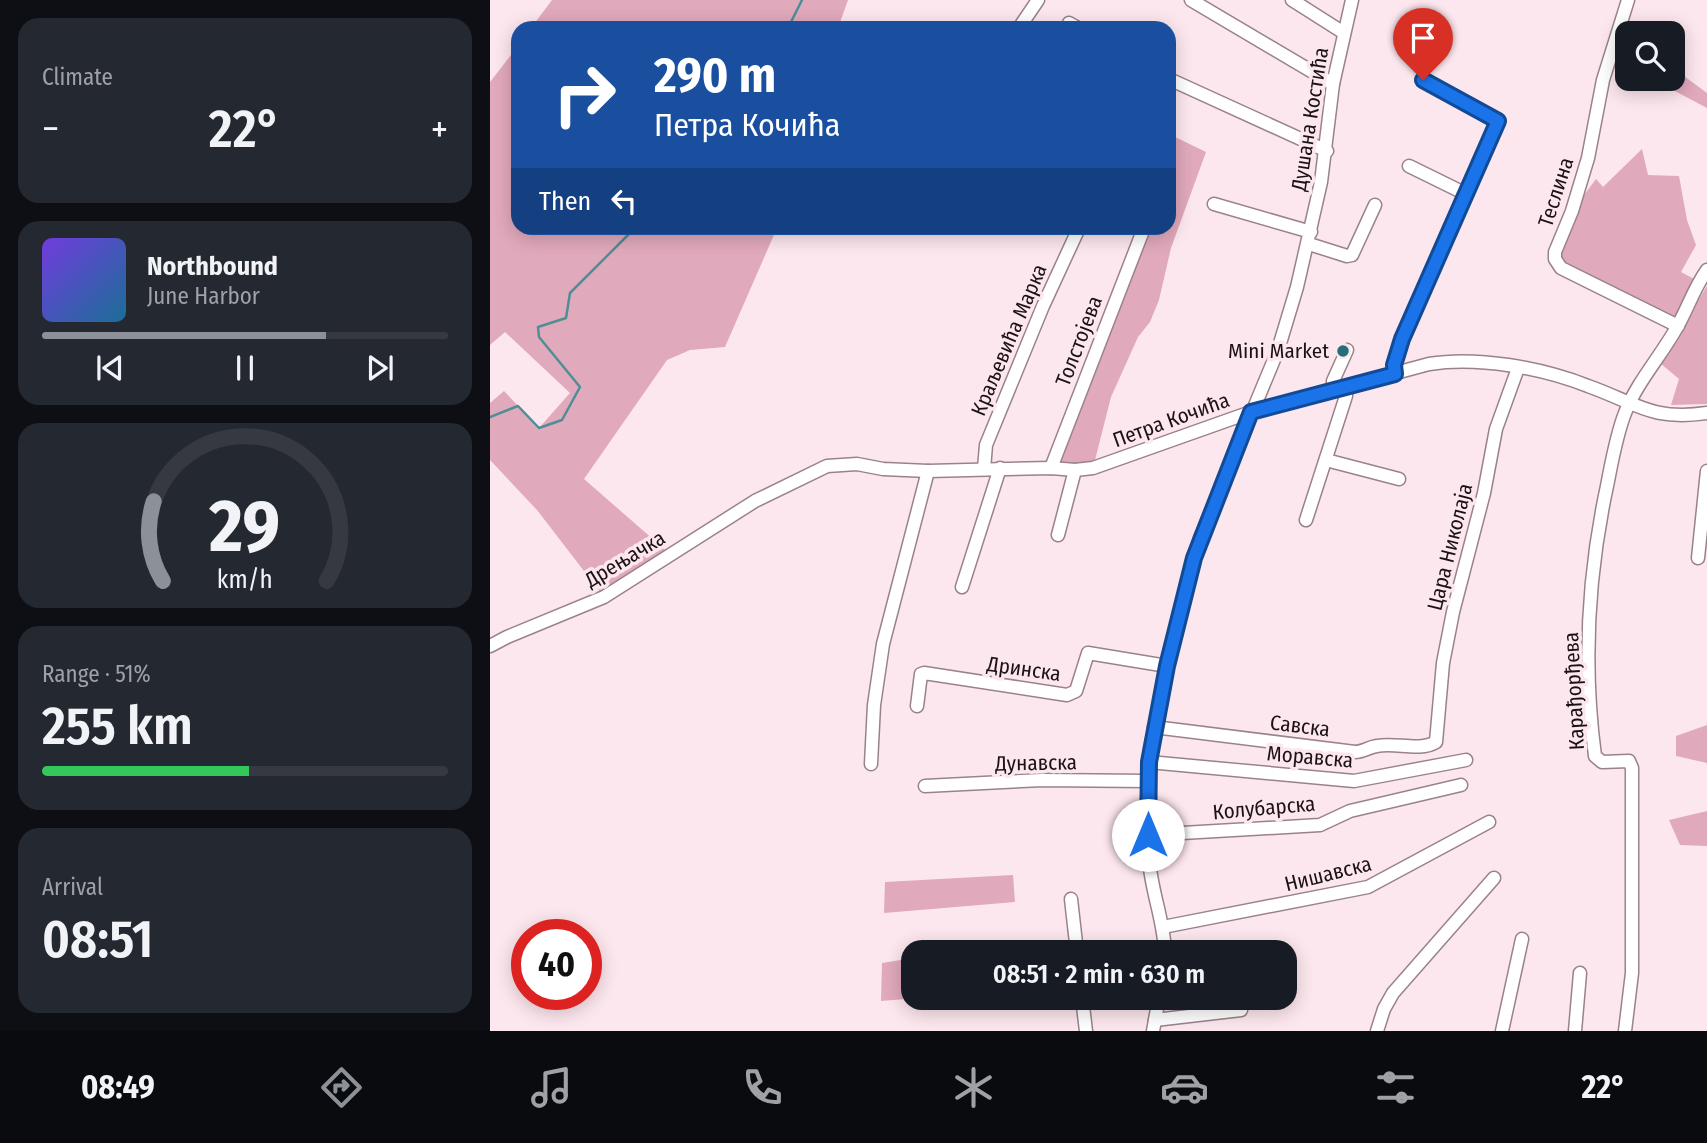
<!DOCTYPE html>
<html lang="en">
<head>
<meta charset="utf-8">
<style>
	body { margin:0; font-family:"Fira Sans Condensed",sans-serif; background:#242831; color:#f1f3f6; height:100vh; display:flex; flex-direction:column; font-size:26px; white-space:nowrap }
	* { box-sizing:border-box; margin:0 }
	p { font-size:23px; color:#9ea1a6 }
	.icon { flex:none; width:38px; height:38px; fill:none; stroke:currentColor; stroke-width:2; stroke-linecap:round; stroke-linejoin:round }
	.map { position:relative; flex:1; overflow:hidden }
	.sheet { display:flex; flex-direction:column; gap:18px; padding:18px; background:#0d0f14; width:490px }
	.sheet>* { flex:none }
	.top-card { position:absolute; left:21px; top:21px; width:665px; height:214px; border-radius:21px; box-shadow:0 4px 18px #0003; background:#1a4fa0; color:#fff; overflow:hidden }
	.buttons { position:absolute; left:1125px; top:21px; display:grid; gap:14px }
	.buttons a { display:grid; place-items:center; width:70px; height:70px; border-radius:14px; background:#171b24; box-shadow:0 4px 18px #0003; font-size:35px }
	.speed { position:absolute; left:21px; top:919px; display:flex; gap:14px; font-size:35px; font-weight:700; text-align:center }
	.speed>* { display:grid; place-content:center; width:91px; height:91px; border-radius:50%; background:#171b24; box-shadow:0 4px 18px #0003; line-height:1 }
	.speed .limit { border:10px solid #d22; background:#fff; color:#111 }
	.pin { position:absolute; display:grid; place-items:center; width:60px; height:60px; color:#fff; margin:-72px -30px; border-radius:50% 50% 50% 0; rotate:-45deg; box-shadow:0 0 7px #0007 }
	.pin .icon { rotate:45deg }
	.me { position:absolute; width:77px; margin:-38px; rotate:0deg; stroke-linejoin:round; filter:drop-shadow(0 0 5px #0008) }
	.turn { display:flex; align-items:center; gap:24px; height:147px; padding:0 28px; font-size:32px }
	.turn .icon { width:91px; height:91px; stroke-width:2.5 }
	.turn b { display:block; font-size:49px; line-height:60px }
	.then { display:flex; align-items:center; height:66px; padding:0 28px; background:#0003; gap:14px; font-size:26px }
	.big { font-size:52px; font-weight:600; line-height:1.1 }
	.sheet .widget { flex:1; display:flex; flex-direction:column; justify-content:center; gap:10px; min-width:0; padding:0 24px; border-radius:21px; background:#242831 }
	.sheet .dial { align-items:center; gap:0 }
	.dial svg { height:182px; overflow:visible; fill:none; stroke:#363941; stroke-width:7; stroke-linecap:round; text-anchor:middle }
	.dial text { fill:#f1f3f6; stroke:none }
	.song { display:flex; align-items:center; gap:21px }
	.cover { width:84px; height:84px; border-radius:10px; background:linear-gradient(135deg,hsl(260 70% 55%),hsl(200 70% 35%)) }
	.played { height:7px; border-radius:4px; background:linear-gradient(90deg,#8c9099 70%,#363941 70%) }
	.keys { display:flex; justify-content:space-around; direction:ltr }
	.heat { display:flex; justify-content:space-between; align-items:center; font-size:38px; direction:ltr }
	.charge { height:10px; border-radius:5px; background:linear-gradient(90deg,#34c759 51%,#363941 0) }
	.trip { position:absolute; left:411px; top:940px; width:396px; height:70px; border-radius:21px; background:#171b24; box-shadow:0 4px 18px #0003; font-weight:600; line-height:70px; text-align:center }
	.menu { display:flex; height:112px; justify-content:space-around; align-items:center; background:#090b0e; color:#9ea1a6 }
	.menu .icon { width:49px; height:49px }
	.menu .on { color:#8c9099 }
	.menu b { font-size:32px; color:#f1f3f6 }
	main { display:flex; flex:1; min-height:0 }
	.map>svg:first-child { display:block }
	.green { fill:#e1a9bc }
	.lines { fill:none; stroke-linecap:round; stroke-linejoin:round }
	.stream { stroke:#508e96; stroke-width:2.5 }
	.minor-casing { stroke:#9a828a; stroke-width:15 }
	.minor { stroke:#fff; stroke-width:12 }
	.route-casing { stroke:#114b97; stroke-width:18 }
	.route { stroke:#1a73e8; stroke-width:12 }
	.poi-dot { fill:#256f77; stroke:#fde7ee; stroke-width:2.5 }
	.labels { text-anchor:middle; stroke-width:7; stroke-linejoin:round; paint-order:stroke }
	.street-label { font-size:21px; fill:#1b1215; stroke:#fde7ee }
	.poi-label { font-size:21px; fill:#1b1215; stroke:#fde7ee; text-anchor:end }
</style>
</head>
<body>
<main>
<section class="sheet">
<div class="widget"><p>Climate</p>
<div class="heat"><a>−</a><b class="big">22°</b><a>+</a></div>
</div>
<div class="widget">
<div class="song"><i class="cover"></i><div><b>Northbound</b><p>June Harbor</p></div></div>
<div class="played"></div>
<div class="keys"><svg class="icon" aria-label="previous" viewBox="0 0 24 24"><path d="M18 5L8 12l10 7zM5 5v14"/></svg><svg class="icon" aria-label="pause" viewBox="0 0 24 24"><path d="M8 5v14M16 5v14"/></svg><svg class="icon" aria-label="next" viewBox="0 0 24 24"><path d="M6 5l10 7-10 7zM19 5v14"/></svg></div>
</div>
<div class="widget dial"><svg viewBox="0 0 100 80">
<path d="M14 69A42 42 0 1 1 86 69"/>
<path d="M14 69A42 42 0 0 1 10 34" stroke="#8c9099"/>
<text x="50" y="56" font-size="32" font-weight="700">29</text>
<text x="50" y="72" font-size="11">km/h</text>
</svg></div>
<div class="widget"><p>Range · 51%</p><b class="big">255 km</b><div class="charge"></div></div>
<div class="widget"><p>Arrival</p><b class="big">08:51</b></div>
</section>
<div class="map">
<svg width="1217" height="1031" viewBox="0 0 1217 1031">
	<rect width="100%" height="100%" fill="#fde7ee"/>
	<!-- green -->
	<g class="green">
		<path d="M62,0h296l-10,28h-307z"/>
		<path d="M28,46v182h259l-52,119 -35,3 -23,10 -83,119 86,75 -66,43 -67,-87 -47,-50v-57l14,-12 35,37 31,-35 -65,-61 -15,13v-263z"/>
		<path d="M1183,68l34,25v15l-55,-29h21z"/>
		<path d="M679,134l37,18 -35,96 -12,52 -9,22 -12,15 -27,60 -18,71h-42l96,-240h22z"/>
		<path d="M1152,149l6,26 31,1 8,44 9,25 -15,27 13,7 -19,39 -114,-50 -3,-24 14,-33 24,-32 7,8z"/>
		<path d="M1217,286v118l-36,1 8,-26 -19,-16z"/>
		<path d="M1217,725v38l-31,-7v-20z"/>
		<path d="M1217,811v35l-27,-1 -11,-25z"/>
		<path d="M523,875l2,27 -131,11 1,-31z"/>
		<path d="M423,958l1,40h5l-38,3 1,-38z"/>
	</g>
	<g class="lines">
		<!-- stream -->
		<g class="stream">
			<path d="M298,28l14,-28"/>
			<path d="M0,417l28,-11 21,22 23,-8 18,-33 -41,-50 -1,-10 28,-9 4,-25 59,-59 22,-6"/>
		</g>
		<!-- minor casing -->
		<g class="minor-casing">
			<g id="minor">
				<path d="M701,0l142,84"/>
				<path d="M802,0l52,33"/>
				<path d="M1138,0l-25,80 -15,78 -16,53 -17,41v7l6,9 117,58"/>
				<path d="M579,23l9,5"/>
				<path d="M529,28l19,-28"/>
				<path d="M679,79l158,72"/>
				<path d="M919,166l57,28"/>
				<path d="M724,204l97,28"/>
				<path d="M819,244l38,12 5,-1 23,-50"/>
				<path d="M905,374l-1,-9 8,-26 96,-218 -75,-41"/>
				<path d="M843,391v-10l14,-31"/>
				<path d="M836,460l73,19"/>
				<path d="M561,468l93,-240"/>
				<path d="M494,469l2,-24 57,-139 36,-78"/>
				<path d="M816,520l40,-124v-8"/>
				<path d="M568,535l17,-65"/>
				<path d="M1208,558l9,-87"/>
				<path d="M472,587l38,-119"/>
				<path d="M0,646l17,-9 97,-40 151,-96 72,-35 30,-2 26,5 45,2 123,-3 24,2 18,-2 158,-56 178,-48c49,-8 113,4 159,22 48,17 63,35 119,27"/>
				<path d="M427,706l4,-32 3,-1 143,22 9,-4 12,-38 79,13"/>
				<path d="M664,727l201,25c8,0 14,-5 22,-6 19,-4 42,6 59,-4l7,-79 10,-51 31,-119 12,-64 22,-61"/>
				<path d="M659,762l205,19 112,-21"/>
				<path d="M381,764l3,-59 9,-61 45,-173"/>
				<path d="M435,786l117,-6 106,1"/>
				<path d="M658,835l172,-10 30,-14 111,-26"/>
				<path d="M581,899l6,53"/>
				<path d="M673,927l205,-40 121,-65"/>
				<path d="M675,952c-1,-32 -14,-61 -16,-93v-97l18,-96 33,-128 78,-188 19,-63 24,-105 12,-98 19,-84"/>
				<path d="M592,998l4,33"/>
				<path d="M665,1020l86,-10"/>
				<path d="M663,1031l6,-33"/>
				<path d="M887,1031l7,-22 9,-16 101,-115"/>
				<path d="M1012,1031l20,-92"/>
				<path d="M1085,1031l5,-58"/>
				<path d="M1135,1031l7,-58v-205l-3,-7 -27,1 -7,-6c-12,-89 -7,-182 12,-270 5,-25 9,-50 18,-73 12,-31 36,-57 52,-86 11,-19 17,-39 30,-57"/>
			</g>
		</g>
		<!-- minor -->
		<use href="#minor" class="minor"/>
	</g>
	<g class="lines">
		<!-- route casing -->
		<g class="route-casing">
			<path id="route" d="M658,835l1,-73 18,-96 27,-108 57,-146 144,-38 -1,-9 8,-26 96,-218 -75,-41"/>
		</g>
		<!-- route -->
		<use href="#route" class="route"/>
	</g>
	<!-- markers -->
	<circle class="poi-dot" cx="853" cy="351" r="7"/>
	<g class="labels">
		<!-- street labels -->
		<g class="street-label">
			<text transform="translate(820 119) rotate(-81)" y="7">Душана Костића</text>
			<text transform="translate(1066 192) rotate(-72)" y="7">Теслина</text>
			<text transform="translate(519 340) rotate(-67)" y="7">Краљевића Марка</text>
			<text transform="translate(589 341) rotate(-69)" y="7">Толстојева</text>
			<text transform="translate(681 420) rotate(-20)" y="7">Петра Кочића</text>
			<text transform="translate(960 547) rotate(-76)" y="7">Цара Николаја</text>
			<text transform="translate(135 559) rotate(-31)" y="7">Дрењачка</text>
			<text transform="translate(534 669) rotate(8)" y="7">Дринска</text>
			<text transform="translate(1084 691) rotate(-93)" y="7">Карађорђева</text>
			<text transform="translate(810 726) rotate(7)" y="7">Савска</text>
			<text transform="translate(820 757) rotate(5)" y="7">Моравска</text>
			<text transform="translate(546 763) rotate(-1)" y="7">Дунавска</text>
			<text transform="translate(774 808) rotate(-5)" y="7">Колубарска</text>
			<text transform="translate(838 874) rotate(-14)" y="7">Нишавска</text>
		</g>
		<!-- poi labels -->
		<g class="poi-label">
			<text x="839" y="358">Mini Market</text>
		</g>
	</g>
</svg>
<div class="buttons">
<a><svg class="icon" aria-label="search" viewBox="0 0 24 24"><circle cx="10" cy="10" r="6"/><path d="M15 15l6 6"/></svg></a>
</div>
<div class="speed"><div class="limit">40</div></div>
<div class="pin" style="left:933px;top:80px;background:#d93025"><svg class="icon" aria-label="arrive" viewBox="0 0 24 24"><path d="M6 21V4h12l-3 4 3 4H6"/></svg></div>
<svg class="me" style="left:658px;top:835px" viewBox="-20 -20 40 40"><circle r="19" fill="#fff"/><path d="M0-13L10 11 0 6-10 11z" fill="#1a73e8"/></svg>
<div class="trip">08:51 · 2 min · 630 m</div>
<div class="top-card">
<div class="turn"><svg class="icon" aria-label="right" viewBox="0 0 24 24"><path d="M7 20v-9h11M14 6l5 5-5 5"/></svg><div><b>290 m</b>Петра Кочића</div></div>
<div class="then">Then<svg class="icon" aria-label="left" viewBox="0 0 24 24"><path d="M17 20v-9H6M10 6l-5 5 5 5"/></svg></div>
</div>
</div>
</main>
<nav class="menu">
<b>08:49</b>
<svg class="icon on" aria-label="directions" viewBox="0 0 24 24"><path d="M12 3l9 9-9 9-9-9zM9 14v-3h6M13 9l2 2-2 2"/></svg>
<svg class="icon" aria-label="music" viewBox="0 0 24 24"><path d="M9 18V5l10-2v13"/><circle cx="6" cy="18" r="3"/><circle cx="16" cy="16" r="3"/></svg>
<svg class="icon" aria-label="phone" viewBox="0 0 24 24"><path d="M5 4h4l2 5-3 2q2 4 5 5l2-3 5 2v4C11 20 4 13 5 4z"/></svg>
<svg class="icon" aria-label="climate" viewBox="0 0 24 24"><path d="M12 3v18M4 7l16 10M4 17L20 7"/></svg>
<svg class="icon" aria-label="car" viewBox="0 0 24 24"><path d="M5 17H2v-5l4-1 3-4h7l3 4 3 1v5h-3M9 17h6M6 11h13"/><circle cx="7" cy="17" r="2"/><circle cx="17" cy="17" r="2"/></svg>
<svg class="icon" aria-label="filters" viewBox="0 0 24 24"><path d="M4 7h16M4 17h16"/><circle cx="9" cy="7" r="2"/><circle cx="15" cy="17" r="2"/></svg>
<b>22°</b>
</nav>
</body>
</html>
